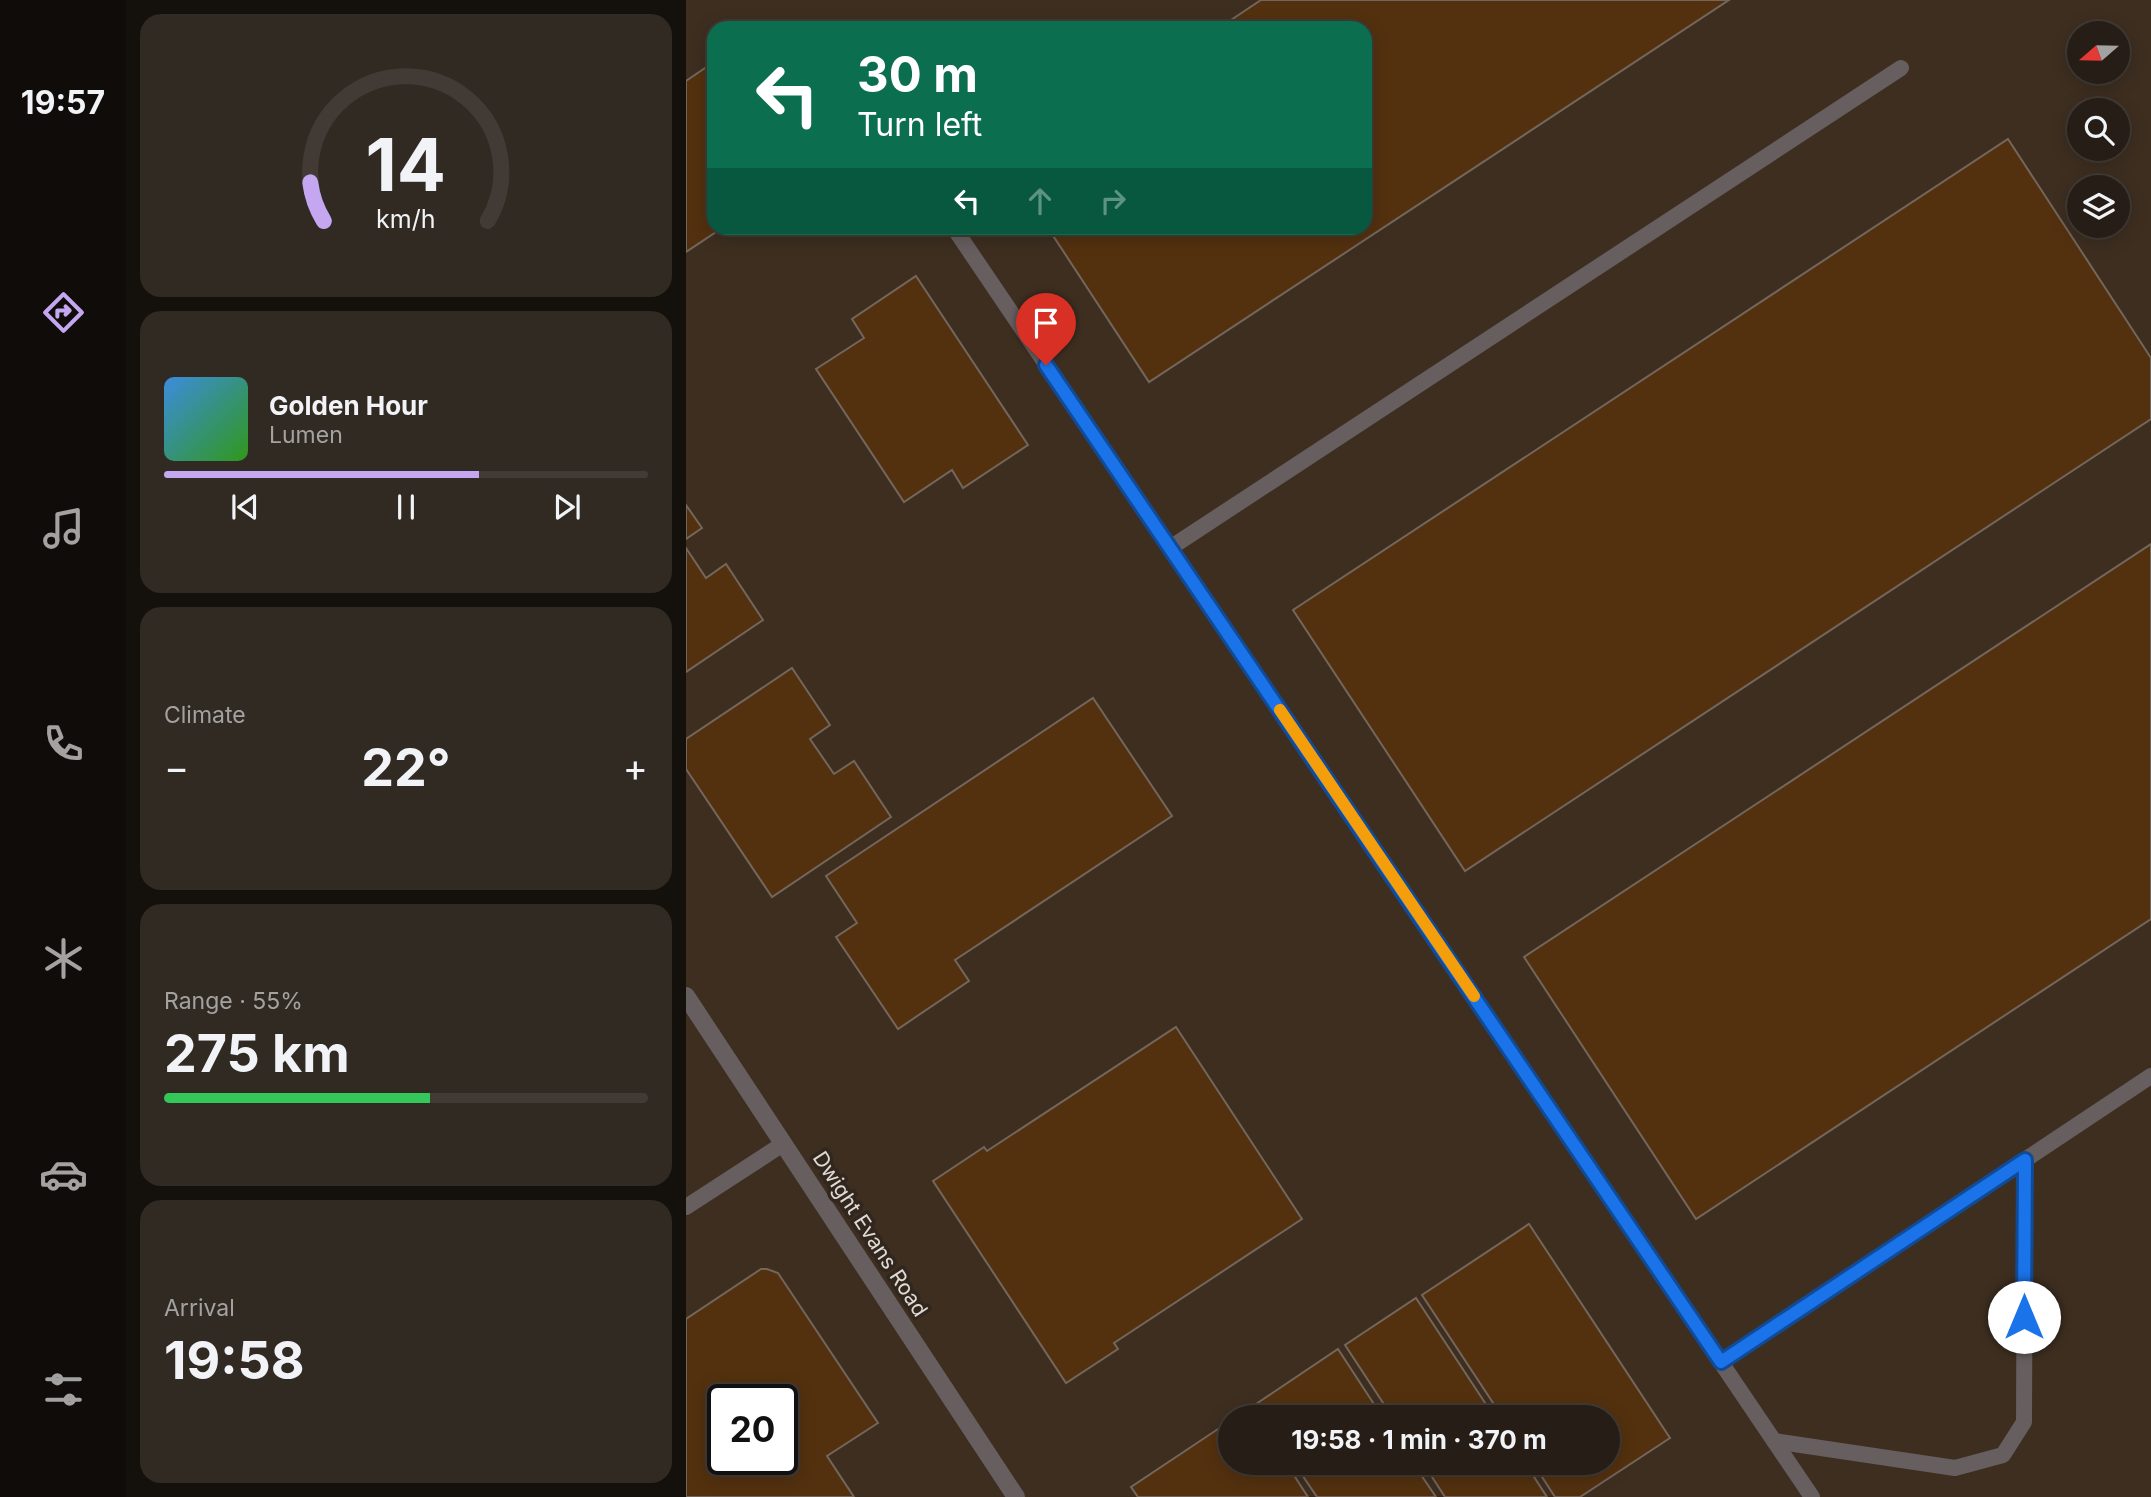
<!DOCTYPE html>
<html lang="en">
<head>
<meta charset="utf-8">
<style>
	body { margin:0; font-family:Inter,sans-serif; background:#312a23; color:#f1f3f6; height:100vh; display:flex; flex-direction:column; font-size:26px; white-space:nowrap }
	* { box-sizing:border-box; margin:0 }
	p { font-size:23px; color:#a3a2a1 }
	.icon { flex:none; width:38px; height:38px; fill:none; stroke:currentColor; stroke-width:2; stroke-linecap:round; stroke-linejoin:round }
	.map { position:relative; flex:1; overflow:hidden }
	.panel { display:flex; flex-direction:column; gap:14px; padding:14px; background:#14100c; width:560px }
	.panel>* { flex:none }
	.hud { position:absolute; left:21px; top:21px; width:665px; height:214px; border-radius:21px; box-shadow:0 4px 18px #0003,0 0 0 2px #423b35; background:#0b6e4f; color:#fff; overflow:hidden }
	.needle { width:46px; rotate:250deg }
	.fabs { position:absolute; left:1381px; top:21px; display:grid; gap:14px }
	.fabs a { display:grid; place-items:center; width:63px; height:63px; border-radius:50%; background:#251d16; box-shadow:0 4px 18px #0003,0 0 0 2px #423b35; font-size:35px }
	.speed { position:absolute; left:21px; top:1384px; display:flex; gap:14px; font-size:35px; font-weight:700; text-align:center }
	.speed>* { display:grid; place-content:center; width:91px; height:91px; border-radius:50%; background:#251d16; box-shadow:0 4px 18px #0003,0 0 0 2px #423b35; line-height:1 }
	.speed .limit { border:4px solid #111; border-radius:10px; background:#fff; color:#111 }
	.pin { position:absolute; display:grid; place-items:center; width:60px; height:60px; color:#fff; margin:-72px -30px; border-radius:50% 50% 50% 0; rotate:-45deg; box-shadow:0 0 7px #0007 }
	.pin .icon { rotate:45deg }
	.me { position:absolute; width:77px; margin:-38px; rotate:0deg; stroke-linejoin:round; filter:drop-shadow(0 0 5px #0008) }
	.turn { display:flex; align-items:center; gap:24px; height:147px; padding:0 35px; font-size:32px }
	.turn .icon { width:91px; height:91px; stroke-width:2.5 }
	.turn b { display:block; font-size:49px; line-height:60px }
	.lanes { display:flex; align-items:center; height:66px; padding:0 35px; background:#0003; justify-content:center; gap:35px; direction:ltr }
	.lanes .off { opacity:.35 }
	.big { font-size:52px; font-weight:700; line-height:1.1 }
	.panel .card { flex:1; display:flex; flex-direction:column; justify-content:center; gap:10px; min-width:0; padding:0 24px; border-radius:21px; background:#312a23 }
	.panel .dial { align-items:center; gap:0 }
	.dial svg { height:182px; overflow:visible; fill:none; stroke:#423b35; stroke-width:7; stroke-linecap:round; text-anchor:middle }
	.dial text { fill:#f1f3f6; stroke:none }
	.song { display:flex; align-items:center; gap:21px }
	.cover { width:84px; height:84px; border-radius:10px; background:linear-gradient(135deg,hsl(210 70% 55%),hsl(110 70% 35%)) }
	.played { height:7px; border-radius:4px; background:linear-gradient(90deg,#c5a6f0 65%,#423b35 65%) }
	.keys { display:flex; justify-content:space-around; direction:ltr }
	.heat { display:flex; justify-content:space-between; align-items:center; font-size:38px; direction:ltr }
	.charge { height:10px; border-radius:5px; background:linear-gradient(90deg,#34c759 55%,#423b35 0) }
	.trip { position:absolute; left:532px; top:1405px; width:402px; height:70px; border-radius:35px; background:#251d16; box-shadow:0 4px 18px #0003,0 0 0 2px #423b35; font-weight:700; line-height:70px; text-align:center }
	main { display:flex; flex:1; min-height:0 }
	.tab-bar { display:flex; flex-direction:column; width:126px; justify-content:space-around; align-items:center; background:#0f0c09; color:#a3a2a1 }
	.tab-bar .icon { width:49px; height:49px }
	.tab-bar .on { color:#c5a6f0 }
	.tab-bar b { font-size:32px; color:#f1f3f6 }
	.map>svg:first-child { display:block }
	.built { fill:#3d2e20; fill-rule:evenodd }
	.building { fill:#53310f; stroke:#73665c; stroke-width:2; fill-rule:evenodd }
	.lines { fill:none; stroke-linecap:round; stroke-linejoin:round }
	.lane { stroke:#665e5f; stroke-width:16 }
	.street { stroke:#665e5f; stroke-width:18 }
	.route-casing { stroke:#114b97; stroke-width:18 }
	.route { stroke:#1a73e8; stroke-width:12 }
	.slow { stroke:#f59e0b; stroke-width:12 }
	.labels { text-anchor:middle; stroke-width:7; stroke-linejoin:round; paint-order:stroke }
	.street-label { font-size:21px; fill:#e2dbd5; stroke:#31271e }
</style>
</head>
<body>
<main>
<nav class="tab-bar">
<b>19:57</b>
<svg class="icon on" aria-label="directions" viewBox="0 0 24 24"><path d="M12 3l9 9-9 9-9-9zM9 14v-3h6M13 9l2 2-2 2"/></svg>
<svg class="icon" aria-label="music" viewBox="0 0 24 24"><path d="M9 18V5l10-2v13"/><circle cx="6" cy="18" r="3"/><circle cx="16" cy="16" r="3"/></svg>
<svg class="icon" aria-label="phone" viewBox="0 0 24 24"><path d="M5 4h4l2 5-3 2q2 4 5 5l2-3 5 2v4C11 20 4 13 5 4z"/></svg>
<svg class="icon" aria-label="climate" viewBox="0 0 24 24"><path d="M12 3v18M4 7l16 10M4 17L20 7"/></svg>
<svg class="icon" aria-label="car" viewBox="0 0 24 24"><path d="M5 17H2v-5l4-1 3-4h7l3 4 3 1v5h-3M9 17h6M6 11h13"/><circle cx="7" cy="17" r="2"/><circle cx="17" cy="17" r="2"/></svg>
<svg class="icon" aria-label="filters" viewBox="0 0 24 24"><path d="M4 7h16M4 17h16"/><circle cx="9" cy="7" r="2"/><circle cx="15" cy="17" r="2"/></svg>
</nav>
<section class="panel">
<div class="card dial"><svg viewBox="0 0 100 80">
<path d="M14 69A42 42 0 1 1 86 69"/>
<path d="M14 69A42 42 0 0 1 8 52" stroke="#c5a6f0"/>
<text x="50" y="56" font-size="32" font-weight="700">14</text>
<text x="50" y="72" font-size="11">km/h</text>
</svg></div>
<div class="card">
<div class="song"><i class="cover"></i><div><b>Golden Hour</b><p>Lumen</p></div></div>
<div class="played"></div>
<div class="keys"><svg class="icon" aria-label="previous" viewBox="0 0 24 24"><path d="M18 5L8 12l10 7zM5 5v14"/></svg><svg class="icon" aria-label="pause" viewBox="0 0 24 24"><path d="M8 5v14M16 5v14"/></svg><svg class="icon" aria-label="next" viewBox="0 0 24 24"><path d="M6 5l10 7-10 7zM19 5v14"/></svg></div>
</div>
<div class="card"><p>Climate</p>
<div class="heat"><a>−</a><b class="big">22°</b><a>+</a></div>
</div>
<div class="card"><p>Range · 55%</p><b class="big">275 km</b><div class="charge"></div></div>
<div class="card"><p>Arrival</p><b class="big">19:58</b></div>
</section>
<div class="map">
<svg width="1465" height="1497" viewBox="0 0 1465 1497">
	<rect width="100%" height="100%" fill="#31271e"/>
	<!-- built -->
	<path class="built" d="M0,0h1465v1497h-1465zM28,28h651v200h-651zM1393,33h39v39h-39zM1393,110h39v39h-39zM1393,187h39v39h-39zM37,1400h59v60h-59zM544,1418h378v45h-378z"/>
	<!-- building -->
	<g class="building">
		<path d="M575,0h468l-580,382 -101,-154h317v-200h-146z"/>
		<path d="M28,62v166h8l-36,24v-171z"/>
		<path d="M1322,139l143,219v61l-686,452 -172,-261z"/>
		<path d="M230,276l112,169 -65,43 -11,-18 -48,32 -88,-133 48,-31 -12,-19z"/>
		<path d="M0,505l16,23 -16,11z"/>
		<path d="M1465,544v375l-455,300 -172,-262z"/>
		<path d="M0,548l20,30 20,-14 37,56 -77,52z"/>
		<path d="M106,668l38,57 -20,14 24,35 20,-13 37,56 -119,80 -86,-128v-30z"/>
		<path d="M407,698l79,118 -217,144 14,21 -71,48 -62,-92 21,-14 -31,-47z"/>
		<path d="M490,1027l126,192 -188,124 4,6 -52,34 -133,-202 51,-34 3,4z"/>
		<path d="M843,1224l141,214 -90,59h-25l-22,-34h75v-45h-105l-81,-123z"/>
		<path d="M75,1269h6l11,4 100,150 -51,33 27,41h-168v-178zM37,1400h59v60h-59z"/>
		<path d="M730,1298l79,120h-102l-48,-73z"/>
		<path d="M652,1349l45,69h-118l-9,-14z"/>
		<path d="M564,1408l6,10h-20z"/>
		<path d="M544,1421v42h56l22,34h-170l-7,-10z"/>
		<path d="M608,1463h119l23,34h-119z"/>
		<path d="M737,1463h102l22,34h-102z"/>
	</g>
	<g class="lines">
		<!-- lane -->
		<g class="lane">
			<path d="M268,228l858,1269"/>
			<path d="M484,548l731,-480"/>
			<path d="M0,1207l97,-63"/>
			<path d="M1035,1362l430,-286"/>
			<path d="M1088,1441l181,27 48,-13 21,-33 1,-262"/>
		</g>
		<!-- street -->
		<path class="street" d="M0,996l330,501"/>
	</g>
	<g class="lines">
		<!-- route casing -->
		<g class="route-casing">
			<path id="route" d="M360,365l675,997 304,-202 -1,157"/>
		</g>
		<!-- route -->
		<use href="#route" class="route"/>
		<!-- slow -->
		<path class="slow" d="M594,710l194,286"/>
	</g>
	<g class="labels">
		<!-- street labels -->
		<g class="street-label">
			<text transform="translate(184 1234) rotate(57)" y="7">Dwight Evans Road</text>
		</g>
	</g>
</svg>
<div class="fabs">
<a><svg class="needle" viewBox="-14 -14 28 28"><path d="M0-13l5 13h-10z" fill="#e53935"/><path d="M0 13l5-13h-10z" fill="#a3a2a1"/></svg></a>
<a><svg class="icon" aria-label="search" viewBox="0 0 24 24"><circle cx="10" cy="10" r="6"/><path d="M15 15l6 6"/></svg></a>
<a><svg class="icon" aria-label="layers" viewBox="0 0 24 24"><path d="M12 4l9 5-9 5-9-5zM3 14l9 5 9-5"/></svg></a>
</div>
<div class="speed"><div class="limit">20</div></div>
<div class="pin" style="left:360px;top:365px;background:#d93025"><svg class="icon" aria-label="arrive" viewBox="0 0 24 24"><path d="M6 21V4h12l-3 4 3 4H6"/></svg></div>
<svg class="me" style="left:1338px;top:1317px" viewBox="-20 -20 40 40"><circle r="19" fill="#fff"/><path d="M0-13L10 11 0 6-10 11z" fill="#1a73e8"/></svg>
<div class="trip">19:58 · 1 min · 370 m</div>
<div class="hud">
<div class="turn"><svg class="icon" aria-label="left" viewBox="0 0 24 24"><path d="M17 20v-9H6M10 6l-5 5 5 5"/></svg><div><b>30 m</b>Turn left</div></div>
<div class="lanes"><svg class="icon" aria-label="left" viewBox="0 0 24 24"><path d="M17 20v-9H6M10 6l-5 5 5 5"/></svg><svg class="icon off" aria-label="ahead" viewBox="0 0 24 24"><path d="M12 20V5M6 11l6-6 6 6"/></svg><svg class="icon off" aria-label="right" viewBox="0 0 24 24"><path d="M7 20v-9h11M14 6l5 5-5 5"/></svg></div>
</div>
</div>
</main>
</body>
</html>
